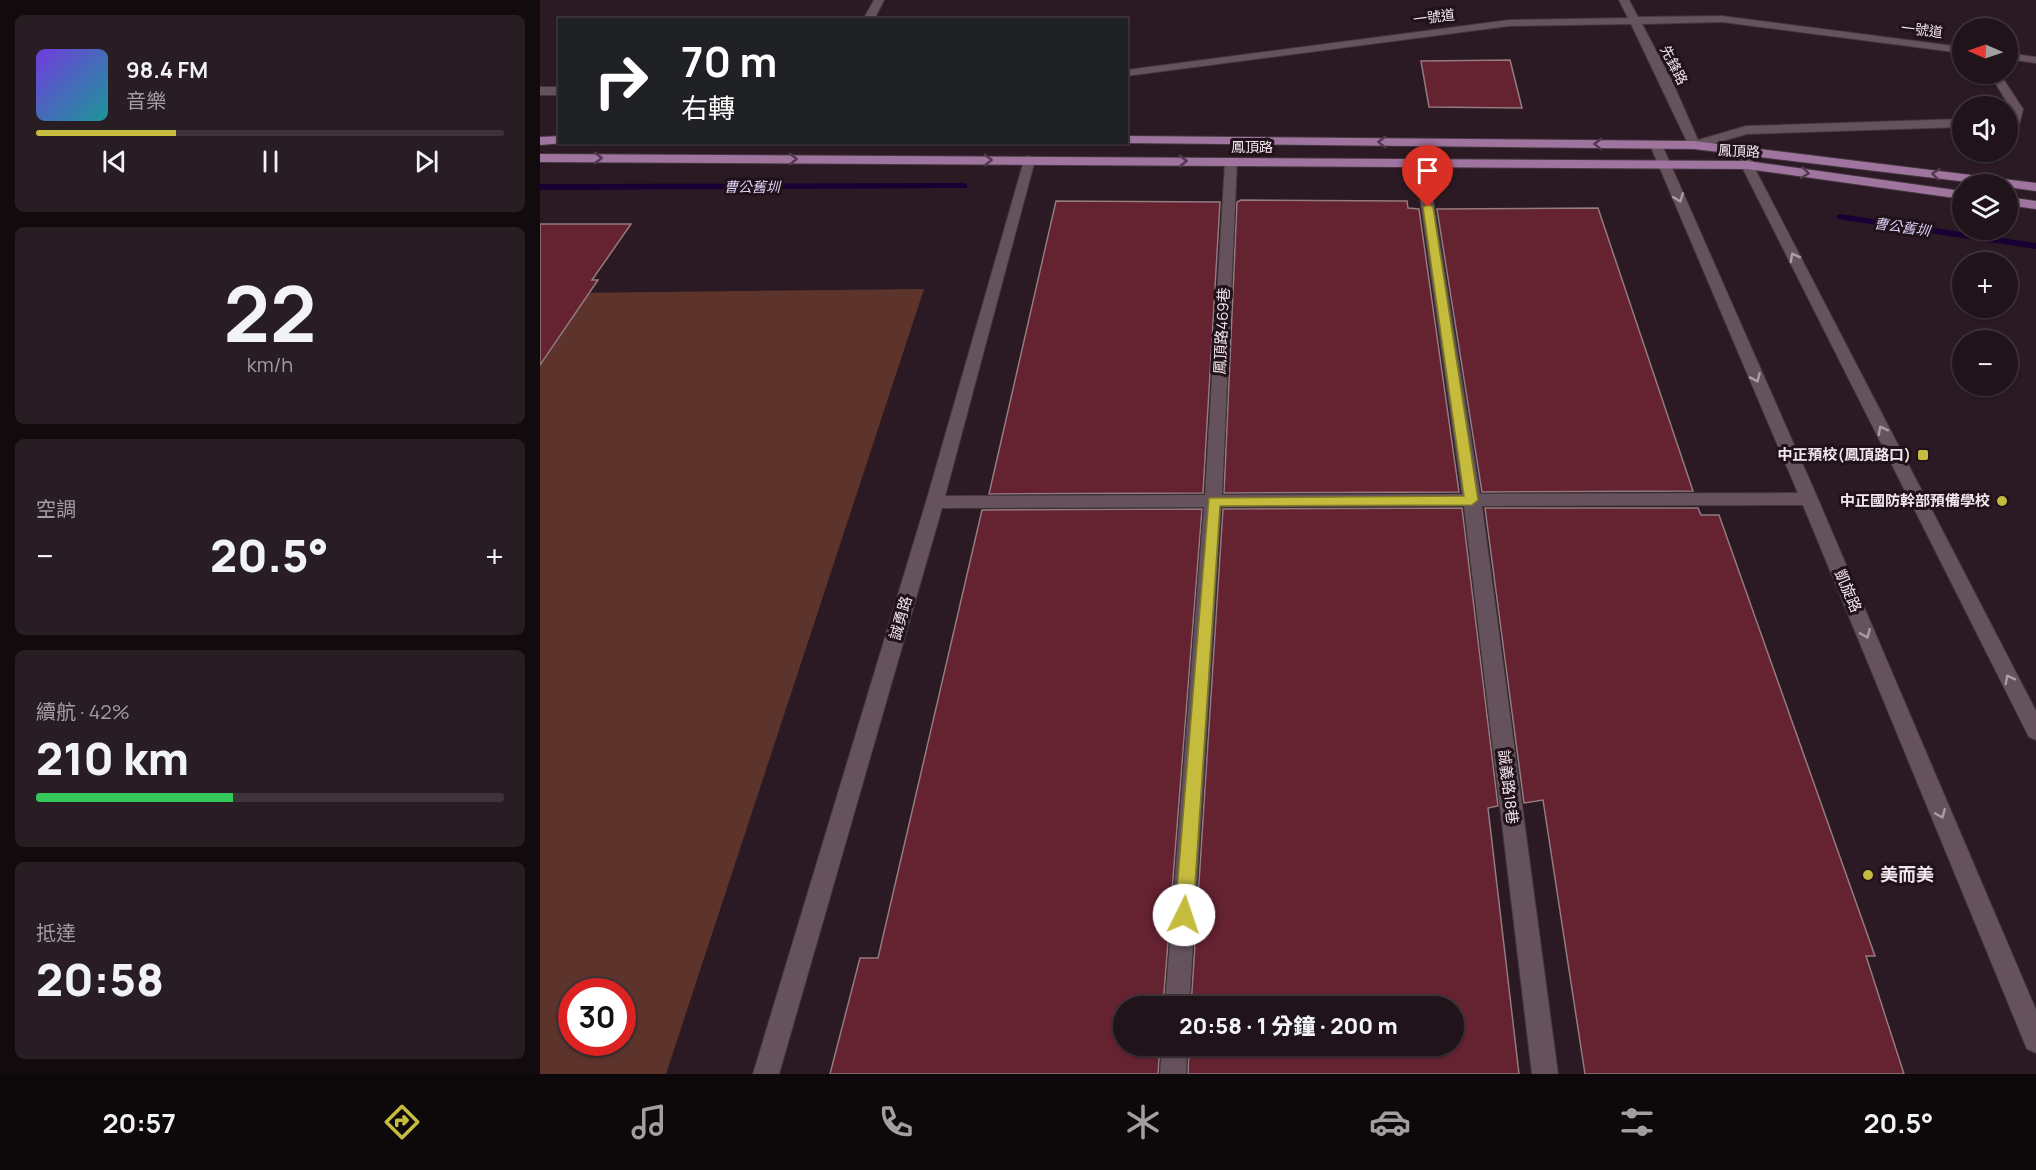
<!DOCTYPE html>
<html lang="zh-TW">
<head>
<meta charset="utf-8">
<style>
	body { margin:0; font-family:Manrope,"Noto Sans TC",sans-serif; background:#281d23; color:#f1f3f6; height:100vh; display:flex; flex-direction:column; font-size:22px; white-space:nowrap }
	* { box-sizing:border-box; margin:0 }
	p { font-size:20px; color:#a29ea2 }
	.icon { flex:none; width:33px; height:33px; fill:none; stroke:currentColor; stroke-width:2; stroke-linecap:round; stroke-linejoin:round }
	.map { position:relative; flex:1; overflow:hidden }
	.sheet { display:flex; flex-direction:column; gap:15px; padding:15px; background:#120b0e; width:540px }
	.sheet>* { flex:none }
	.hud { position:absolute; left:18px; top:18px; width:570px; height:126px; border-radius:0px; box-shadow:0 2px 4px #0004,0 0 0 2px #3d3339; background:#202124; color:#fff; overflow:hidden }
	.needle { width:39px; rotate:272deg }
	.buttons { position:absolute; left:1412px; top:18px; display:grid; gap:12px }
	.buttons a { display:grid; place-items:center; width:66px; height:66px; border-radius:50%; background:#20141a; box-shadow:0 2px 4px #0004,0 0 0 2px #3d3339; font-size:30px }
	.speed { position:absolute; left:18px; top:978px; display:flex; gap:12px; font-size:30px; font-weight:700; text-align:center }
	.speed>* { display:grid; place-content:center; width:78px; height:78px; border-radius:50%; background:#20141a; box-shadow:0 2px 4px #0004,0 0 0 2px #3d3339; line-height:1 }
	.speed .limit { border:9px solid #d22; background:#fff; color:#111 }
	.pin { position:absolute; display:grid; place-items:center; width:51px; height:51px; color:#fff; margin:-62px -26px; border-radius:50% 50% 50% 0; rotate:-45deg; box-shadow:0 0 6px #0007 }
	.pin .icon { rotate:45deg }
	.me { position:absolute; width:66px; margin:-33px; rotate:4deg; stroke-linejoin:round; filter:drop-shadow(0 0 4px #0008) }
	.turn { display:flex; align-items:center; gap:21px; height:126px; padding:0 24px; font-size:27px }
	.turn .icon { width:78px; height:78px; stroke-width:2.5 }
	.turn b { display:block; font-size:42px; line-height:51px }
	.big { font-size:45px; font-weight:800; line-height:1.1 }
	.sheet .card { flex:1; display:flex; flex-direction:column; justify-content:center; gap:9px; min-width:0; padding:0 21px; border-radius:9px; background:#281d23 }
	.sheet .dial { align-items:center; gap:0 }
	.dial b { font-size:78px; line-height:1 }
	.song { display:flex; align-items:center; gap:18px }
	.cover { width:72px; height:72px; border-radius:9px; background:linear-gradient(135deg,hsl(260 70% 55%),hsl(180 70% 35%)) }
	.played { height:6px; border-radius:3px; background:linear-gradient(90deg,#c5bc3d 30%,#3d3339 30%) }
	.keys { display:flex; justify-content:space-around; direction:ltr }
	.heat { display:flex; justify-content:space-between; align-items:center; font-size:33px; direction:ltr }
	.charge { height:9px; border-radius:4px; background:linear-gradient(90deg,#34c759 42%,#3d3339 0) }
	.trip { position:absolute; left:573px; top:996px; width:351px; height:60px; border-radius:30px; background:#20141a; box-shadow:0 2px 4px #0004,0 0 0 2px #3d3339; font-weight:800; line-height:60px; text-align:center }
	.tab-bar { display:flex; height:96px; justify-content:space-around; align-items:center; background:#0d080a; color:#a29ea2 }
	.tab-bar .icon { width:42px; height:42px }
	.tab-bar .selected { color:#c5bc3d }
	.tab-bar b { font-size:27px; color:#f1f3f6 }
	main { display:flex; flex:1; min-height:0 }
	.map>svg:first-child { display:block }
	.green { fill:#5c342b; fill-rule:evenodd }
	.lines { fill:none; stroke-linecap:round; stroke-linejoin:round }
	.stream { fill:#180035; fill-rule:evenodd }
	.building { fill:#652231; stroke:#937b7e; stroke-width:1.5 }
	.minor-casing { stroke:#43363d; stroke-width:2 }
	.major-casing { stroke:#43363d; stroke-width:2 }
	.minor { fill:#65525c; fill-rule:evenodd }
	.major { fill:#9f75a0; fill-rule:evenodd }
	.oneway { stroke:#533950 }
	.oneway2 { stroke:#ac9ca4 }
	.route { fill:#c5bc3d; stroke:#807a28; stroke-width:1.5 }
	.poi-dot { fill:#c5bc3d; stroke:#21111a; stroke-width:2 }
	.labels { text-anchor:middle; stroke-width:6; stroke-linejoin:round; paint-order:stroke }
	.far-street-label { font-size:14px; fill:#f2e6ec; stroke:#21111a }
	.far-water-label { font-size:14px; font-style:italic; fill:#dad0f5; stroke:#21111a }
	.street-label { font-size:15px; fill:#f2e6ec; stroke:#21111a }
	.poi-label { font-size:15px; font-weight:bold; fill:#f2e6ec; stroke:#21111a; text-anchor:end }
	.near-poi-label { font-size:18px; font-weight:bold; fill:#f2e6ec; stroke:#21111a; text-anchor:start }
</style>
</head>
<body>
<main>
<section class="sheet">
<div class="card">
<div class="song"><i class="cover"></i><div><b>98.4 FM</b><p>音樂</p></div></div>
<div class="played"></div>
<div class="keys"><svg class="icon" aria-label="previous" viewBox="0 0 24 24"><path d="M18 5L8 12l10 7zM5 5v14"/></svg><svg class="icon" aria-label="pause" viewBox="0 0 24 24"><path d="M8 5v14M16 5v14"/></svg><svg class="icon" aria-label="next" viewBox="0 0 24 24"><path d="M6 5l10 7-10 7zM19 5v14"/></svg></div>
</div>
<div class="card dial"><b>22</b><p>km/h</p></div>
<div class="card"><p>空調</p>
<div class="heat"><a>−</a><b class="big">20.5°</b><a>+</a></div>
</div>
<div class="card"><p>續航 · 42%</p><b class="big">210 km</b><div class="charge"></div></div>
<div class="card"><p>抵達</p><b class="big">20:58</b></div>
</section>
<div class="map">
<svg width="1496" height="1074" viewBox="0 0 1496 1074">
	<rect width="100%" height="100%" fill="#2b1a23"/>
	<!-- green -->
	<path class="green" d="M384,289l-258,785h-126v-737l32,-44zM32,992h50v50h-50z"/>
	<g class="lines">
		<!-- stream -->
		<g class="stream">
			<path d="M424,183l3,1v4l-427,2v-6z"/>
			<path d="M1300,214l196,29v6l-199,-30v-4z"/>
		</g>
	</g>
	<!-- building -->
	<g class="building">
		<path d="M970,60l12,48 -93,-1 -8,-46z"/>
		<path d="M701,200l166,1 1,7 11,1 40,283 -235,1 13,-291z"/>
		<path d="M516,201l164,1 -17,291 -214,1z"/>
		<path d="M1058,208l95,283 -211,1 -45,-283z"/>
		<path d="M0,224h91l-39,56h6l-58,85z"/>
		<path d="M922,508l36,298 -10,2 31,266h-331l1,-28h265v-40h-263l32,-497z"/>
		<path d="M945,508h213l3,7h18l156,441h-9l38,118h-319l-42,-274 -19,3z"/>
		<path d="M662,509l-39,497h-39v40h36l-2,28h-328l30,-116h18l104,-448z"/>
	</g>
	<g class="lines">
		<!-- minor casing -->
		<g class="minor-casing">
			<g id="minor">
				<path d="M334,0h10l-10,20h-11z"/>
				<path d="M1079,0h10l9,17 84,-1 240,31v6l-240,-31 -80,2 30,57 26,59 48,-14 216,-7v8l-215,7 -53,15 -4,-1 -59,-124 -122,2 -383,50v-6l383,-50 119,-2z"/>
				<path d="M1467,53l29,4v6l-29,-4z"/>
				<path d="M1450,74h10l23,35 -4,16 -12,1 4,-17z"/>
				<rect x="0" y="87" width="20" height="8"/>
				<path d="M1116,141l6,4 156,354 218,511v43l-9,-4 -224,-544 -321,1 76,568h-26l-68,-568 -243,1 -32,499h-24l39,-499 -262,1 -163,566h-26l173,-572 99,-345 4,-1 6,4 -90,336 260,-1 20,-333 6,-4 6,4 -15,333 240,-1 -47,-332 6,-4 6,4 53,332 318,-1 -148,-348z"/>
				<path d="M1207,147l6,4v14l283,546v29l-7,-3 -288,-572v-14z"/>
				<path d="M622,1046h25l-1,28h-26z"/>
			</g>
		</g>
		<!-- major casing -->
		<g class="major-casing">
			<g id="major">
				<path d="M20,136v6l4,1 -24,2v-8z"/>
				<path d="M586,136l568,5 342,42v8l-29,-4v-3h-23l-290,-35 -572,-6 4,-1z"/>
				<path d="M0,154l1207,7 215,30v8l-215,-30 -1207,-7z"/>
				<path d="M1467,197l29,4v8l-29,-4z"/>
			</g>
		</g>
		<!-- minor -->
		<use href="#minor" class="minor"/>
		<!-- major -->
		<use href="#major" class="major"/>
	</g>
	<!-- one-way arrows -->
	<defs><path id="oneway-chevron" d="M-2-3.5L2.5 0L-2 3.5" fill="none" stroke-width="1.6" stroke-linecap="round" stroke-linejoin="round" transform="scale(1.5)"/></defs>
	<g class="oneway">
		<use href="#oneway-chevron" transform="translate(842 142) rotate(-179)"/>
		<use href="#oneway-chevron" transform="translate(1058 144) rotate(-179)"/>
		<use href="#oneway-chevron" transform="translate(58 158)"/>
		<use href="#oneway-chevron" transform="translate(253 159)"/>
		<use href="#oneway-chevron" transform="translate(448 160)"/>
		<use href="#oneway-chevron" transform="translate(643 161)"/>
		<use href="#oneway-chevron" transform="translate(1265 173) rotate(8)"/>
		<use href="#oneway-chevron" transform="translate(1396 174) rotate(-173)"/>
	</g>
	<g class="oneway2">
		<use href="#oneway-chevron" transform="translate(1139 198) rotate(69)"/>
		<use href="#oneway-chevron" transform="translate(1254 257) rotate(-117)"/>
		<use href="#oneway-chevron" transform="translate(1216 378) rotate(66)"/>
		<use href="#oneway-chevron" transform="translate(1342 430) rotate(-117)"/>
		<use href="#oneway-chevron" transform="translate(1326 634) rotate(67)"/>
		<use href="#oneway-chevron" transform="translate(1469 679) rotate(-117)"/>
		<use href="#oneway-chevron" transform="translate(1401 814) rotate(67)"/>
	</g>
	<!-- route -->
	<path class="route" d="M888,204l5,3 45,293 -6,5 -252,1 -27,409 -3,5 -6,3 -6,-3 -3,-5 34,-417 255,-2 -41,-289z"/>
	<!-- markers -->
	<g class="poi-dot">
		<rect x="1377" y="449" width="12" height="12" rx="3"/>
		<circle cx="1462" cy="501" r="6"/>
		<circle cx="1328" cy="875" r="6"/>
	</g>
	<g class="labels">
		<!-- far-street labels -->
		<g class="far-street-label">
			<text transform="translate(894 17) rotate(-7)" y="5">一號道</text>
			<text transform="translate(1382 30) rotate(7)" y="5">一號道</text>
			<text transform="translate(1134 65) rotate(63)" y="5">先鋒路</text>
			<text x="712" y="152">鳳頂路</text>
			<text transform="translate(1199 151) rotate(3)" y="5">鳳頂路</text>
		</g>
		<!-- far-water labels -->
		<g class="far-water-label">
			<text x="212" y="192">曹公舊圳</text>
			<text transform="translate(1362 227) rotate(8)" y="5">曹公舊圳</text>
		</g>
		<!-- street labels -->
		<g class="street-label">
			<text transform="translate(682 331) rotate(-87)" y="5">鳳頂路469巷</text>
			<text transform="translate(1308 591) rotate(67)" y="5">凱旋路</text>
			<text transform="translate(361 618) rotate(-74)" y="5">誠勇路</text>
			<text transform="translate(968 787) rotate(83)" y="5">誠義路18巷</text>
		</g>
		<!-- poi labels -->
		<g class="poi-label">
			<text x="1371" y="460">中正預校(鳳頂路口)</text>
			<text x="1450" y="506">中正國防幹部預備學校</text>
		</g>
		<!-- near-poi labels -->
		<g class="near-poi-label">
			<text x="1340" y="881">美而美</text>
		</g>
	</g>
</svg>
<div class="buttons">
<a><svg class="needle" viewBox="-14 -14 28 28"><path d="M0-13l5 13h-10z" fill="#e53935"/><path d="M0 13l5-13h-10z" fill="#a29ea2"/></svg></a>
<a><svg class="icon" aria-label="sound" viewBox="0 0 24 24"><path d="M4 9h4l5-4v14l-5-4H4zM17 9q2 3 0 6"/></svg></a>
<a><svg class="icon" aria-label="layers" viewBox="0 0 24 24"><path d="M12 4l9 5-9 5-9-5zM3 14l9 5 9-5"/></svg></a>
<a>+</a>
<a>−</a>
</div>
<div class="speed"><div class="limit">30</div></div>
<div class="pin" style="left:888px;top:207px;background:#d93025"><svg class="icon" aria-label="arrive" viewBox="0 0 24 24"><path d="M6 21V4h12l-3 4 3 4H6"/></svg></div>
<svg class="me" style="left:644px;top:915px" viewBox="-20 -20 40 40"><circle r="19" fill="#fff"/><path d="M0-13L10 11 0 6-10 11z" fill="#c5bc3d"/></svg>
<div class="trip">20:58 · 1 分鐘 · 200 m</div>
<div class="hud">
<div class="turn"><svg class="icon" aria-label="right" viewBox="0 0 24 24"><path d="M7 20v-9h11M14 6l5 5-5 5"/></svg><div><b>70 m</b>右轉</div></div>
</div>
</div>
</main>
<nav class="tab-bar">
<b>20:57</b>
<svg class="icon selected" aria-label="directions" viewBox="0 0 24 24"><path d="M12 3l9 9-9 9-9-9zM9 14v-3h6M13 9l2 2-2 2"/></svg>
<svg class="icon" aria-label="music" viewBox="0 0 24 24"><path d="M9 18V5l10-2v13"/><circle cx="6" cy="18" r="3"/><circle cx="16" cy="16" r="3"/></svg>
<svg class="icon" aria-label="phone" viewBox="0 0 24 24"><path d="M5 4h4l2 5-3 2q2 4 5 5l2-3 5 2v4C11 20 4 13 5 4z"/></svg>
<svg class="icon" aria-label="climate" viewBox="0 0 24 24"><path d="M12 3v18M4 7l16 10M4 17L20 7"/></svg>
<svg class="icon" aria-label="car" viewBox="0 0 24 24"><path d="M5 17H2v-5l4-1 3-4h7l3 4 3 1v5h-3M9 17h6M6 11h13"/><circle cx="7" cy="17" r="2"/><circle cx="17" cy="17" r="2"/></svg>
<svg class="icon" aria-label="filters" viewBox="0 0 24 24"><path d="M4 7h16M4 17h16"/><circle cx="9" cy="7" r="2"/><circle cx="15" cy="17" r="2"/></svg>
<b>20.5°</b>
</nav>
</body>
</html>
